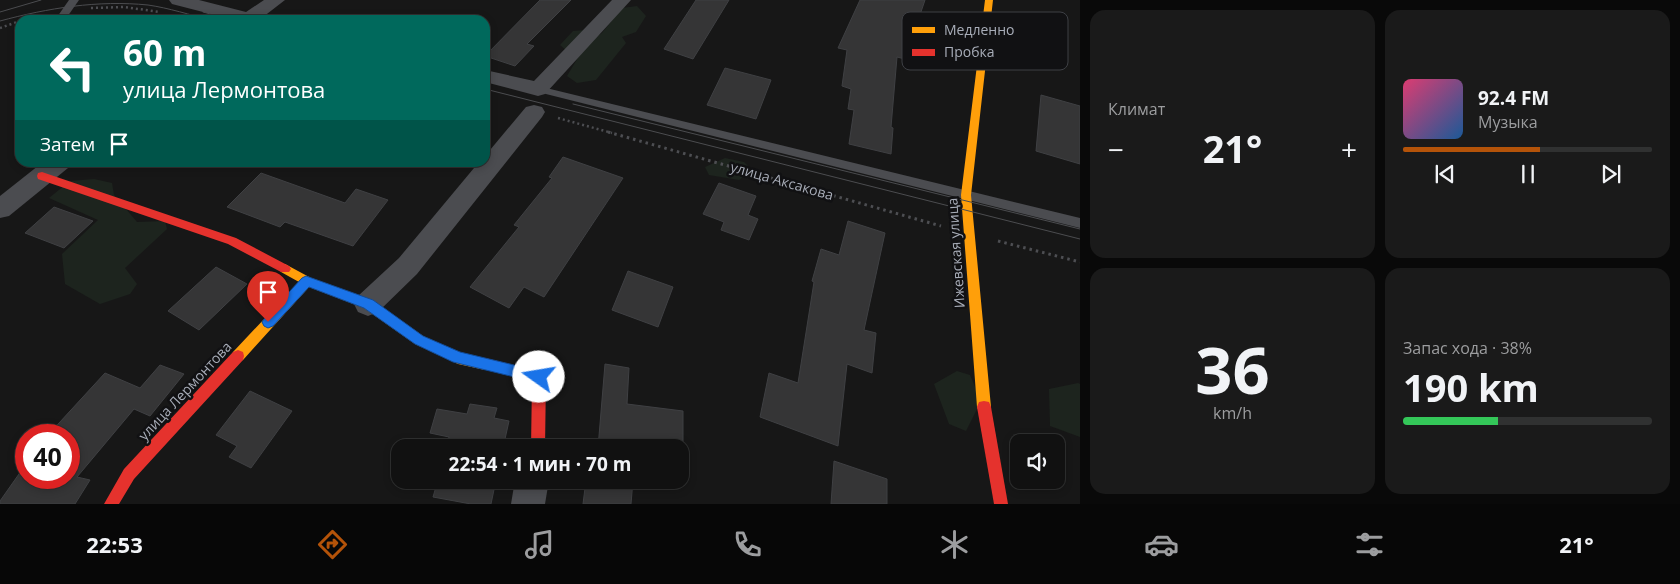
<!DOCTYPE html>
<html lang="ru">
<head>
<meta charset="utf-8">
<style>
	body { margin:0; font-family:"Open Sans",sans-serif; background:#1a1a1a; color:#f1f3f6; height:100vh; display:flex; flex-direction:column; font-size:19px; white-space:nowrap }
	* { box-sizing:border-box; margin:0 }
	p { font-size:16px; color:#9c9d9f }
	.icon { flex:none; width:28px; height:28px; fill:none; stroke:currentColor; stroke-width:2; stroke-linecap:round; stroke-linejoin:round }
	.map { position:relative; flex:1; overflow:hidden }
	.panel { display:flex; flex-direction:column; gap:10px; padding:10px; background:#090909; width:600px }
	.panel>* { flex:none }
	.hud { position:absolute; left:15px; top:15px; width:475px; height:152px; border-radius:15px; box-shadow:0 2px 8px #0003,0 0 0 1px #303131; background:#00695c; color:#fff; overflow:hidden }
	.controls { position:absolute; left:1010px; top:434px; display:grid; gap:10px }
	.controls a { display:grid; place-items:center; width:55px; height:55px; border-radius:10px; background:#111; box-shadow:0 2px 8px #0003,0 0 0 1px #303131; font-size:25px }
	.speed { position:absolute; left:15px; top:424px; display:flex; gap:10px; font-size:25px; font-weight:700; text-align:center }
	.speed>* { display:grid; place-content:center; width:65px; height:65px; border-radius:50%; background:#111; box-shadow:0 2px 8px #0003,0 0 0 1px #303131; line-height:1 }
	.speed .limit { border:8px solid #d22; background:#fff; color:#111 }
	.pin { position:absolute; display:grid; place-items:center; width:42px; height:42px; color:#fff; margin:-51px -21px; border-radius:50% 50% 50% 0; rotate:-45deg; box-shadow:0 0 5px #0007 }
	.pin .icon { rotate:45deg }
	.me { position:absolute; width:55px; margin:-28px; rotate:283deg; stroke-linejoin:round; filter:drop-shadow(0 0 4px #0008) }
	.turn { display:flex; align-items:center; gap:18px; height:105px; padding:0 25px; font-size:22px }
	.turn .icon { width:65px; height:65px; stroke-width:2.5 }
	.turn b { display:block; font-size:35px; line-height:42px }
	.then { display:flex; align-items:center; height:48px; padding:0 25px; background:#0003; gap:10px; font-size:19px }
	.big { font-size:38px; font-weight:700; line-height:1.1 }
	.panel .widget { flex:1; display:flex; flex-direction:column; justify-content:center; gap:8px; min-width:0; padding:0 18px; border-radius:15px; background:#1a1a1a }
	.panel .dial { align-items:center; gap:0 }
	.dial b { font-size:65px; line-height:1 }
	.song { display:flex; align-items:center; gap:15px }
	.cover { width:60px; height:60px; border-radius:8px; background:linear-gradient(135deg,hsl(340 70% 55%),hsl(210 70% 35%)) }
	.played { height:5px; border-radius:2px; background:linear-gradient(90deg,#b45309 55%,#303131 55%) }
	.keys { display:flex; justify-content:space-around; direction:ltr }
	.heat { display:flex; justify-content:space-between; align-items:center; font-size:28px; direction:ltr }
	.charge { height:8px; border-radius:4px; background:linear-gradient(90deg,#34c759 38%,#303131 0) }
	.panel .tiles { flex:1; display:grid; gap:10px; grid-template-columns:repeat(2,1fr) }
	.trip { position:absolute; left:391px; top:439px; width:298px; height:50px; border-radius:15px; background:#111; box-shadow:0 2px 8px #0003,0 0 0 1px #303131; font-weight:700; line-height:50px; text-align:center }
	.dock { display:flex; height:80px; justify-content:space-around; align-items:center; background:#070707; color:#9c9d9f }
	.dock .icon { width:35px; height:35px }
	.dock .active { color:#b45309 }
	.dock b { font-size:22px; color:#f1f3f6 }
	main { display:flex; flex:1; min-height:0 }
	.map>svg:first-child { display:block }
	.green { fill:#1d241e }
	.building { fill:#353536; stroke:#3f4043 }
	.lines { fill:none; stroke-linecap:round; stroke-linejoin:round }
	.path-far1 { stroke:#4d4e52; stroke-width:2.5; stroke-dasharray:2 3; stroke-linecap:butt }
	.path { stroke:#4d4e52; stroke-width:3; stroke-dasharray:2.5 4; stroke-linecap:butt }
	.lane { fill:#4b4c50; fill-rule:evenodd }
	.street { fill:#4b4c50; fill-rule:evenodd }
	.slow { fill:#ff9f0a; fill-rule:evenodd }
	.jam { fill:#e5322d; fill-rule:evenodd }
	.tram { stroke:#4b4c4f; stroke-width:1 }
	.route { fill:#1a73e8; stroke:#114b97 }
	.labels { text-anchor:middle; stroke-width:5; stroke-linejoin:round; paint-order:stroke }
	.street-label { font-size:14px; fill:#a8adb8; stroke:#111113 }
	.key { fill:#111113; stroke:#3e4045; stroke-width:1 }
	.key-label { font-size:14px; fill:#a8adb8 }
</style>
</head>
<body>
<main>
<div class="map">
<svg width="1080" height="504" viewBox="0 0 1080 504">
	<rect width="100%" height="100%" fill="#171717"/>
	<!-- green -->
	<g class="green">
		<path d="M637,6l9,10 -10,16 -14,5 4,6 -30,37 -19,3 -10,-7 15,-25h-15l-7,-6 13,-14 12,-1 8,9 9,-6 20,-25z"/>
		<path d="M725,158l19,4 8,8 -13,10 -30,-5 -4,-8z"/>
		<path d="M94,179l18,4 2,12 23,27 28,-1 2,8 -42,39 12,16 -7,10 -30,10 -35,-20 -3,-30 36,-34 -49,-22 21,-17z"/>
		<path d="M957,371l13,4 11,26 -15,30 -17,-7 -15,-40z"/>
		<path d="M1078,383l2,1v53l-30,-11 -1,-37z"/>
	</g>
	<!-- building -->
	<g class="building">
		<path d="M540,0h31l-44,44 7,2 -19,20 -30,-10z"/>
		<path d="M696,0h33l-36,59 -29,-10z"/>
		<path d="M860,0h65l-20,59 -8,-2 -6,70 2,1 -2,26 -42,-10 5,-34 -6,-1 3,-20 -9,-3 5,-36 -9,-2z"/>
		<path d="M725,68l46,12 -15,39 -49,-14z"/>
		<path d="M1041,95l39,11v58l-44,-13z"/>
		<path d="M563,157l60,21 -79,119 -20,-10 -15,21 -39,-21 49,-60 -5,-2 38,-47 -3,-1z"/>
		<path d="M261,173l84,30 11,-14 32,11 -35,46 -68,-24 -5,5 -53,-20z"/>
		<path d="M719,183l37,13 -8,19 10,4 -9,21 -28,-10 3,-8 -21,-8z"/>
		<path d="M54,207l39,14 -29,27 -39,-15z"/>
		<path d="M848,221l37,12 -21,97 12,3 -4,40 -25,-9 -9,82 -78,-29 9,-44 29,10 16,-101 -2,-1 9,-32 18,6z"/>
		<path d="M216,267l31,17 -48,46 -31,-19z"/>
		<path d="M628,271l45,16 -15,40 -46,-17z"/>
		<path d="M605,364l24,4 -2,36 56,7v37h-85z"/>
		<path d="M160,365l24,9 -34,42 -16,-7 -57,68 13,3 -15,24h-75v-3l26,-37v14h43v-43h-21l57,-62 35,15z"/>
		<path d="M250,391l42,20 -41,57 -22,-11 8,-11 -21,-11z"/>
		<path d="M470,404l27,4 -3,10 15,3 -6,27h-57l3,-11 -19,-4 7,-24 30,5z"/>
		<path d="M834,461l53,18v25h-56z"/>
		<path d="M438,480h58l-5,24h-20l-38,-7z"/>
		<path d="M586,480h47l-2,24h-48z"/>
	</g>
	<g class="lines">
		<!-- path-far1 -->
		<g class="path-far1">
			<path d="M91,8l33,-1 36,5"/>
			<path d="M26,20l15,-3"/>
			<path d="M0,28l20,-7"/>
			<path d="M558,118l54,15"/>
		</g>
		<!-- path -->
		<g class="path">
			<path d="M608,132l333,94"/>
			<path d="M998,241l82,21"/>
		</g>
		<!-- lane -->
		<g class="lane">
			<path d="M69,0h10l-14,20h-10z"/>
			<path d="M538,86l542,132v10l-546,-137 -1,-2 1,-2z"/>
		</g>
		<!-- street -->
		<g class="street">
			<path d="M169,0h30l47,12 18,-12h21l-22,17 2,3h-31l-62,-16z"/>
			<path d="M612,0h19l-86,94 -7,2 -53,-14v-12l49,11z"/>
			<path d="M534,105l8,2 3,5 -3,5 -125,157 -39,38 -10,4 -10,-4 -4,-8 4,-8 41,-38 80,-96h6v-6l41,-49z"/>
			<path d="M43,162h28l-3,6 -59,48 -9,2v-22z"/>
			<path d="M515,480h34l-4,24h-34z"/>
		</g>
		<!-- slow -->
		<g class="slow">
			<path d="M985,0h8l-22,195 20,212 -2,5 -5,1 -5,-1 -2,-5 -16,-212z"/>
			<path d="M285,264l26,14 61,22 51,36 37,17 30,7 1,4 -1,4 -5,2 -27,-6 -43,-20 -51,-36 -55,-21 -66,73 -5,2 -5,-2 -1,-4 1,-4 66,-70 -18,-10 -2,-3 2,-3z"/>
		</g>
		<!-- jam -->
		<g class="jam">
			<path d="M42,172l194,66 53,28 2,3 -2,3h-8l-53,-28 -190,-65 -1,-3 1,-3z"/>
			<path d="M238,350l5,2 1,4 -1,4 -109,119 -15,25h-15l20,-35 109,-117z"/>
			<path d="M485,358l59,15 2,4 -1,71h-14l1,-67 -52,-13 -1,-4 1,-4z"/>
			<path d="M984,401l5,1 2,5 17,97h-14l-17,-97 2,-5z"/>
		</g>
		<!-- tram -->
		<g class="tram">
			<path d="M0,12l41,-12"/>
			<path d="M203,12l29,8"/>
			<path d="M0,21c48,-13 98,-21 148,-16 21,3 42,10 63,15"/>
			<path d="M485,89l595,150"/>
			<path d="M573,104l507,125"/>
		</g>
	</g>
	<!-- route -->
	<path class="route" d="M306,276l67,24 50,36 37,16 79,19 5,1 1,5 -1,4 -5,2 -86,-21 -38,-18 -51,-36 -55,-21 -36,39 -5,2 -4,-2 -2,-4 2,-3 38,-41z"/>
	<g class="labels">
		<!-- street labels -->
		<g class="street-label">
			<text transform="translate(782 181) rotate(16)" y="5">улица Аксакова</text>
			<text transform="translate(956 253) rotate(-94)" y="5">Ижевская улица</text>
			<text transform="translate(185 391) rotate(-47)" y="5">улица Лермонтова</text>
		</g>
	</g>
	<!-- legend -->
	<rect x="902" y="12" width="166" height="58" rx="8" class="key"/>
	<rect x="912" y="27" width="23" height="6" fill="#ff9f0a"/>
	<rect x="912" y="49" width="23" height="7" fill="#e5322d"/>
	<g class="key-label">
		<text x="944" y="35">Медленно</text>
		<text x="944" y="57">Пробка</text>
	</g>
</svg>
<div class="controls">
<a><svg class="icon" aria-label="sound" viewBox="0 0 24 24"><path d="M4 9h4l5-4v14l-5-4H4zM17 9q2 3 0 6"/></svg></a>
</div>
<div class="speed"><div class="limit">40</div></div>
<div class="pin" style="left:268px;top:322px;background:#d93025"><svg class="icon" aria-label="arrive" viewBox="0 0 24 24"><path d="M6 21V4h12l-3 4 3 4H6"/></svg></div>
<svg class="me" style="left:539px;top:377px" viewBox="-20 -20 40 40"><circle r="19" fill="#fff"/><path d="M0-13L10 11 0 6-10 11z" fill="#1a73e8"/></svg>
<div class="trip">22:54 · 1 мин · 70 m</div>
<div class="hud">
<div class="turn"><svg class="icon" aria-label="left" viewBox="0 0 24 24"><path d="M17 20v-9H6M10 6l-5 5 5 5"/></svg><div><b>60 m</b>улица Лермонтова</div></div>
<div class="then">Затем<svg class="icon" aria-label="arrive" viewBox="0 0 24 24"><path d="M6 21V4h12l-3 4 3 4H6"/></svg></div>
</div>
</div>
<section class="panel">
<div class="tiles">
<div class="widget"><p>Климат</p>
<div class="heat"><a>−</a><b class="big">21°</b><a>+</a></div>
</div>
<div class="widget">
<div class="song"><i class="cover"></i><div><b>92.4 FM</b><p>Музыка</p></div></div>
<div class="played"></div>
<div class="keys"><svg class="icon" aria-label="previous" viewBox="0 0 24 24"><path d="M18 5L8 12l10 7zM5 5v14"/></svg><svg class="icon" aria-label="pause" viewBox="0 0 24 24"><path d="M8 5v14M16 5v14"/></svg><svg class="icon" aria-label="next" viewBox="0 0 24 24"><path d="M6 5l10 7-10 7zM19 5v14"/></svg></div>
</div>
<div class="widget dial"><b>36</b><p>km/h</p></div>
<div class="widget"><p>Запас хода · 38%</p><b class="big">190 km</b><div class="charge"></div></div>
</div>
</section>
</main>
<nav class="dock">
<b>22:53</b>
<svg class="icon active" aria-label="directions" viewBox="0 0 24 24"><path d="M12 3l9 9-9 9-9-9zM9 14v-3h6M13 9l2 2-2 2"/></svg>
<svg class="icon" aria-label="music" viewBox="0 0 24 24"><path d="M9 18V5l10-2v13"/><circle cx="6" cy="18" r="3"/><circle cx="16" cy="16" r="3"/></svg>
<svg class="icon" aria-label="phone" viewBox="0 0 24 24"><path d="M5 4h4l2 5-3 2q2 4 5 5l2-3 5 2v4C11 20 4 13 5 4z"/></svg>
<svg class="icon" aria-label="climate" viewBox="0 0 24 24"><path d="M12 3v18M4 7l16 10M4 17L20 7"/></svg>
<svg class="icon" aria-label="car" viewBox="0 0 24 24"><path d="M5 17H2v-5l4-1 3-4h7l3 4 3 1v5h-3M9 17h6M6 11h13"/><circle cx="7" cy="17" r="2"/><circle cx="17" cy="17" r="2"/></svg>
<svg class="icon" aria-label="filters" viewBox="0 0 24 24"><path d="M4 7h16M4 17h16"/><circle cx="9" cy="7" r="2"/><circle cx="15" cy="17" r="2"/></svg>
<b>21°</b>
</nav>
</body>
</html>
